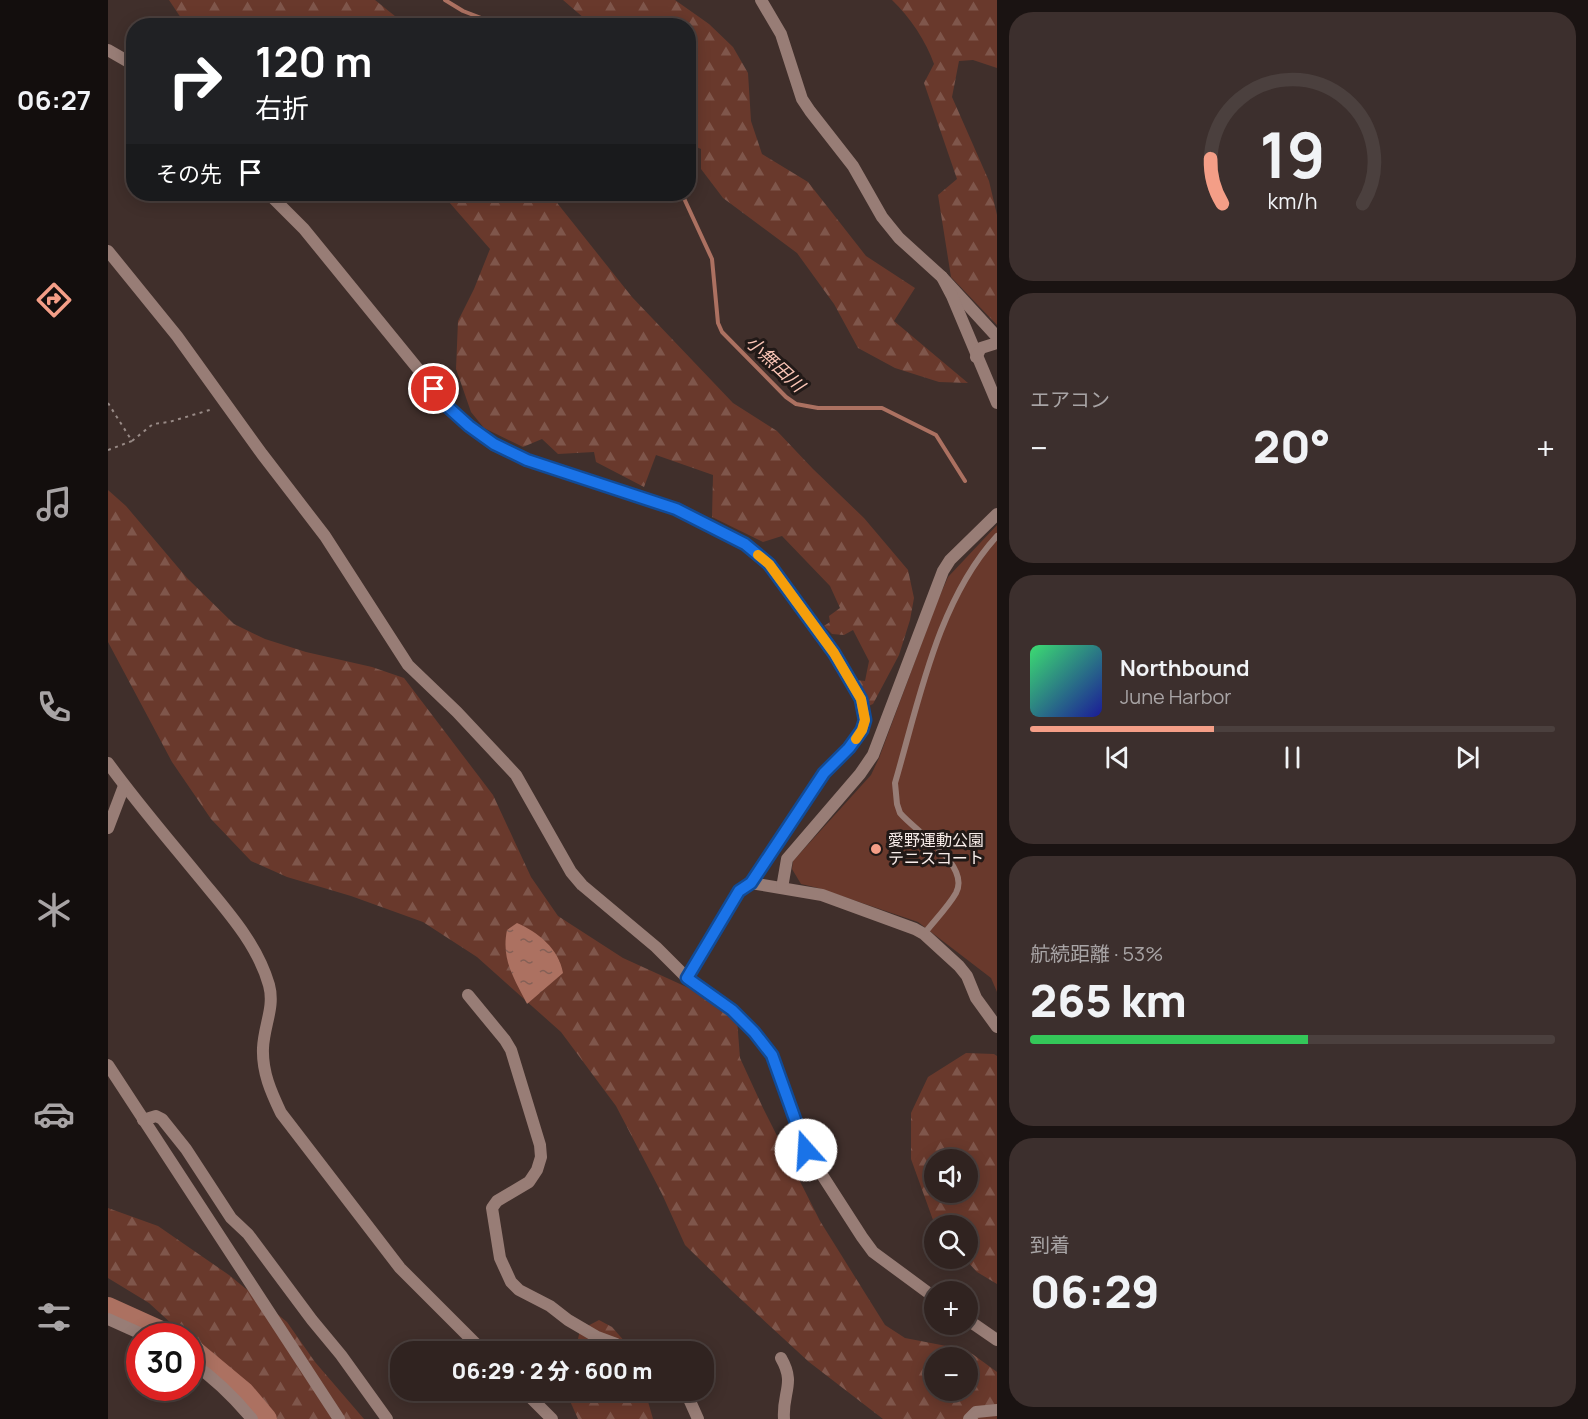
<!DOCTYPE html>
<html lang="ja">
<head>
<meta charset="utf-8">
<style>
	body { margin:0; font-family:Manrope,"Noto Sans JP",sans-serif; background:#3c2f2d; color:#f1f3f6; height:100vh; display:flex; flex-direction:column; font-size:22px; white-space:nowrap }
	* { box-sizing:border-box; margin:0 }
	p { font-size:20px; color:#a8a4a5 }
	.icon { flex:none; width:33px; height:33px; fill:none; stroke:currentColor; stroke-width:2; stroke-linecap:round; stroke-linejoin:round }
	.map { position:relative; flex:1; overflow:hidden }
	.details { display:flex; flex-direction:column; gap:12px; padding:12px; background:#1a1312; width:591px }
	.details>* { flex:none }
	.banner { position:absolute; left:18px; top:18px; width:570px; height:183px; border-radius:24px; box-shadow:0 3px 15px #0003,0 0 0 2px #4b403e; background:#202124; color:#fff; overflow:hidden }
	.buttons { position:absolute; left:816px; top:1149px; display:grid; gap:12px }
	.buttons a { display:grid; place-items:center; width:54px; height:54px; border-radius:50%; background:#302320; box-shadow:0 3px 15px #0003,0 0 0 2px #4b403e; font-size:30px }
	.speed { position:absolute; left:18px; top:1323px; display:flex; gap:12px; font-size:30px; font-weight:700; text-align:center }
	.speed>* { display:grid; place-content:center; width:78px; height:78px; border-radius:50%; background:#302320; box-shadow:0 3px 15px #0003,0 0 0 2px #4b403e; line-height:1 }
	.speed .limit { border:9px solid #d22; background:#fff; color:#111 }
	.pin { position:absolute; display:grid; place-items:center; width:51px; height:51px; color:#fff; margin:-26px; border:3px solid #fff; border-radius:50%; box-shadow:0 2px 6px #0007 }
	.me { position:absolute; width:66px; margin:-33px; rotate:341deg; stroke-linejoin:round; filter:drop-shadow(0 0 4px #0008) }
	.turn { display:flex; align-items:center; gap:21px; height:126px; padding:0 30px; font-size:27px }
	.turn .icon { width:78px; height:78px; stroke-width:2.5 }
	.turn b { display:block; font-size:42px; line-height:51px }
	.then { display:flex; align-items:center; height:57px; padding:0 30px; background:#0003; gap:12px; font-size:22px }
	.big { font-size:45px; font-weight:800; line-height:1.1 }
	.details .widget { flex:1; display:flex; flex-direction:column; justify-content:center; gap:9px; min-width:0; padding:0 21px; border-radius:24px; background:#3c2f2d }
	.details .dial { align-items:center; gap:0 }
	.dial svg { height:156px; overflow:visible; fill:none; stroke:#4b403e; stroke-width:7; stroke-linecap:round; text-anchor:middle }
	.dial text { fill:#f1f3f6; stroke:none }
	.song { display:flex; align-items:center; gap:18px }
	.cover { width:72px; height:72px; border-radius:9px; background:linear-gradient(135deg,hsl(140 70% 55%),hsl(240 70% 35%)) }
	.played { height:6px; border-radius:3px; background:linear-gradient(90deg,#f49e87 35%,#4b403e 35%) }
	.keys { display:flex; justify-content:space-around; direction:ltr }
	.heat { display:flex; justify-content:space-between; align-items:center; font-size:33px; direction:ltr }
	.charge { height:9px; border-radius:4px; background:linear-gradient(90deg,#34c759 53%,#4b403e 0) }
	.trip { position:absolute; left:282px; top:1341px; width:324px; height:60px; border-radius:24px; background:#302320; box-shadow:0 3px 15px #0003,0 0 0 2px #4b403e; font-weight:800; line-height:60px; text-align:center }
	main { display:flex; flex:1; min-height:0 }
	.tabs { display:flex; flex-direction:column; width:108px; justify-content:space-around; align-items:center; background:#130e0d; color:#a8a4a5 }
	.tabs .icon { width:42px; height:42px }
	.tabs .active { color:#f49e87 }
	.tabs b { font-size:27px; color:#f1f3f6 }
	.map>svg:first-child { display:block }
	.forest { fill:url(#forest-firs); fill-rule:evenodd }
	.park { fill:#69392c }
	.water { fill:url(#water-ripples) }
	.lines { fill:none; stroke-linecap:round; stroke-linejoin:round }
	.stream { stroke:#ac7161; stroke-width:4 }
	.river { stroke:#ac7161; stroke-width:22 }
	.path { stroke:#988a86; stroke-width:2; stroke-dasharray:3 4.5; stroke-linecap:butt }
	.service { stroke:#987d76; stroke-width:6 }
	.minor { stroke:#987d76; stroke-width:12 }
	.tertiary { stroke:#987d76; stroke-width:12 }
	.route-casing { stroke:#114b97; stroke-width:15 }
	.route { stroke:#1a73e8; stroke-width:10 }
	.slow { stroke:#f59e0b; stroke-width:10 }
	.poi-dot { fill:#f49e87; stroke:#211917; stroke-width:2 }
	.labels { text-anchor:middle; stroke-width:6; stroke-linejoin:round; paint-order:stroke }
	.poi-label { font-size:16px; fill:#f8edea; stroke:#211917; text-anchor:start }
	.water-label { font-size:18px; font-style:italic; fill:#fbc5b6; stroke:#211917 }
</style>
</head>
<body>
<main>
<nav class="tabs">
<b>06:27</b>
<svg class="icon active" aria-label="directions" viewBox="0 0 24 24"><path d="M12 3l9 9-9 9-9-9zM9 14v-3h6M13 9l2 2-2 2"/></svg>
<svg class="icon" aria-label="music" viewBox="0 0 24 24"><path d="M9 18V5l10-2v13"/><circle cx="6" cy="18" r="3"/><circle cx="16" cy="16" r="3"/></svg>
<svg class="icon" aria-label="phone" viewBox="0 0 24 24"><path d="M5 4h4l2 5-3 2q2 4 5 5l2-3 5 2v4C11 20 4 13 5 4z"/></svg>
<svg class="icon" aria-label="climate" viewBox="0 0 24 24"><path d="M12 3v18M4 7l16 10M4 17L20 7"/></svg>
<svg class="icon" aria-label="car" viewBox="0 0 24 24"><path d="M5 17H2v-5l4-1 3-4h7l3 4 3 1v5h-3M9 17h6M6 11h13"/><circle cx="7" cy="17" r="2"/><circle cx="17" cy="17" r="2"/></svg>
<svg class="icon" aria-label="filters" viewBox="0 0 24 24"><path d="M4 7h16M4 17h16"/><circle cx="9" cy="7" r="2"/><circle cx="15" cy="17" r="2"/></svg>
</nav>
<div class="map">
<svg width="889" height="1419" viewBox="0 0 889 1419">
	<defs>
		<pattern id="forest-firs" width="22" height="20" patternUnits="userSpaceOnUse" patternTransform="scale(1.5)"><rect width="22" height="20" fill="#69392c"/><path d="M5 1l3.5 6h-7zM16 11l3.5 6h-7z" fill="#7f564b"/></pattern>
		<pattern id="water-ripples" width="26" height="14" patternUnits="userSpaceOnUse" patternTransform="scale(1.5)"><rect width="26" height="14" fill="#ac7161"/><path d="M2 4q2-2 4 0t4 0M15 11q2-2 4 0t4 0" fill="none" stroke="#856056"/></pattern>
	</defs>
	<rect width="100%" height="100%" fill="#402f2b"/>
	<!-- forest -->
	<g class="forest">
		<path d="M61,0h206l31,25h-214l-11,-7z"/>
		<path d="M455,0h112l34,24 24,23 15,26 3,48 11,33 46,28 58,74 49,32 -21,33 74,62 -29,-1 -44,-14 -37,-20 -24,-44 -37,-51 -74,-55 -22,-29v-20l-12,-5 -1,-118 -96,-1z"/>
		<path d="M784,0h105v68l-24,-8 -14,1 -7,36 37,84 8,34v110l-46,-48 -13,-82 19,-16 -33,-96 10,-19c-8,-23 -24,-47 -42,-64z"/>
		<path d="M328,194h114l82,103 101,106 44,28 36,38 51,49 44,52 6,28 -4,22 -11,35 -26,49 -7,3 -10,-27 9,1 4,-20 -16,-31 -9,5 -12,-1 -8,-8 6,-4 -1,-6 11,-8 -10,-22 -48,-50 -19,6 -51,-25 1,-42 -57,-20 -12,32 -48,-25 -2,-10 -36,2 -16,-15 -19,8 -39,-19 -13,-16 -15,-43 2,-48 16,-32 16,-40 -41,-47z"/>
		<path d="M0,490l18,16 61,72 47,46 31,15 41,13 66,15 32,11 89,117 38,82 27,39 65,42 90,41 24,20 3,39 23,50 57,113 65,104 20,13 62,12 30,22v47h-114l-74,-57 -77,-71 -47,-46 -23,-51 -46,-88 -55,-74 -84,-75 -54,-35 -72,-26 -64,-19 -36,-16 -40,-42 -39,-57 -64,-120zM826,1358h34v32h-34z"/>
		<path d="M858,1053l28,1 3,2v228l-20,-12 -12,-13 3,-1v-32l-30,-1 -5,-5 -22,-61v-46l17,-36zM826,1160h34v32h-34z"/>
		<path d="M0,1208l50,18 71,49 58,47 28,40 49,57h-94l-79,-77 -1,-6h-5l-36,-33 -41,-25z"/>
		<path d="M491,1320l13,7 21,24 -58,1 5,-22z"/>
		<path d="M463,1391h74l8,28h-75l-8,-18z"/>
	</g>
	<!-- park -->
	<path class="park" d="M889,525v467l-6,-14 -73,-56 -100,-34 -17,-4 -9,-15 1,-8 78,-86 8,-17 58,-156 11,-25z"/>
	<!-- water -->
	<path class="water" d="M409,923c21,9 42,26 46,50l-36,31c-13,-26 -26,-44 -20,-74z"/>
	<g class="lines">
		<!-- stream -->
		<g class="stream">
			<path d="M337,0l18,11 39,15"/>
			<path d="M574,194l30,65 6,64 4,9 64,65 10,7 22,4h64l54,27 29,46"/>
		</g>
		<!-- river -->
		<g class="river">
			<path d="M0,1308l62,28"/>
			<path d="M82,1348l54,45 22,26"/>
		</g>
		<!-- path -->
		<g class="path">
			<path d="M0,403l24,38 21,-17 16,-2 44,-13"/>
			<path d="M0,450l24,-9"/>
		</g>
		<!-- service -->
		<path class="service" d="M816,934c10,-13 24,-27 32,-41 15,-28 -40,-61 -56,-80l-3,-9 -2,-21c24,-82 43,-183 102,-247"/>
		<!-- minor -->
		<g class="minor">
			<path d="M653,0l20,34 21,65 8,12 43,55 29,51 17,21 43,39 55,60"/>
			<path d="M0,50l26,15"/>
			<path d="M161,194l35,35 145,178 20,19 25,19 33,15 149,49 69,35 24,20 65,89 27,46 4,21 -3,10 -13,18 -25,25 -73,110 -12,8 -52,87"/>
			<path d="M0,251l69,85 85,118 63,82 83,129 49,47 59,63 55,97 11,13 74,62 31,31 45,32 22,22 18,23 34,95 56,87 11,15 61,45"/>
			<path d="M0,763c29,40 61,77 92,115 26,32 57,65 69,107 6,22 -5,40 -6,63 -1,24 8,44 18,65l119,155 84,84"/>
			<path d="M643,883l71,12 93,34 9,5 35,32 8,10 9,22 21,29"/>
			<path d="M674,888l5,-29 73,-85 13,-19 70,-184 7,-11 47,-46"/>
			<path d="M360,995l37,45 6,10 29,95 1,12 -4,13 -8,12 -32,19 -5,7 8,50 11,24 8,8 31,16 18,14 29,17 19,7 7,8"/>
			<path d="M35,1120l13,-4 6,3 24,30 45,69 17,16 64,86 29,35 46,64"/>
			<path d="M0,1319l38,17"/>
			<path d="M860,1320l29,20"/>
			<path d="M673,1358c15,26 1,34 3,61"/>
			<path d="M82,1361c24,17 44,36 62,58"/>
			<path d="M415,1390l29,29"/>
			<path d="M577,1390l13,29"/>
			<path d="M861,1419l7,-7 21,-2"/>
		</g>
		<!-- tertiary -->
		<g class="tertiary">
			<path d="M834,277l10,19 45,107"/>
			<path d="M868,357l5,-9 16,-5"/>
			<path d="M0,828l16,-42"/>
			<path d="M0,1065l231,354"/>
		</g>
	</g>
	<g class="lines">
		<!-- route casing -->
		<g class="route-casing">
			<path id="route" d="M326,389l14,18 21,19 25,18 33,16 149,49 69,35 24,20 65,89 27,46 4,21 -3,10 -13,18 -25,25 -73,110 -12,8 -52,87 45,32 22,22 18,23 34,95"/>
		</g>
		<!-- route -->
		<use href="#route" class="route"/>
		<!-- slow -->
		<path class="slow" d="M650,555l11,9 65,89 27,46 4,21 -3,10 -6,9"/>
	</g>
	<!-- markers -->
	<circle class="poi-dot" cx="768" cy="849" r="6"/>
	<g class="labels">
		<!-- poi labels -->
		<g class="poi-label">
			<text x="780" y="846">愛野運動公園<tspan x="780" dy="18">テニスコート</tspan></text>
		</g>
		<!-- water labels -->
		<g class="water-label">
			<text transform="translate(667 364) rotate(43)" y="6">小無田川</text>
		</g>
	</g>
</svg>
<div class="buttons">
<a><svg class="icon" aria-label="sound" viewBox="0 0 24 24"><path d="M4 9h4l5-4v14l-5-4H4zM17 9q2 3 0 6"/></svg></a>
<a><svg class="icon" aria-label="search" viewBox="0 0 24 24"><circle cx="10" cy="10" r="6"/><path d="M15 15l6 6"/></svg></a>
<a>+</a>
<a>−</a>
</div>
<div class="speed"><div class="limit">30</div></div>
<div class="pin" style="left:326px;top:389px;background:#d93025"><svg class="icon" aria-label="arrive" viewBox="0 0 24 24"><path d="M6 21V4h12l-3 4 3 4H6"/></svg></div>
<svg class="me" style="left:698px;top:1150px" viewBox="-20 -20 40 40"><circle r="19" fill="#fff"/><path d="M0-13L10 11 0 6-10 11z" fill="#1a73e8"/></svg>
<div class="trip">06:29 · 2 分 · 600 m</div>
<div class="banner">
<div class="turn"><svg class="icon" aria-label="right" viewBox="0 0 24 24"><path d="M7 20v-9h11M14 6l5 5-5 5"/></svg><div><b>120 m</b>右折</div></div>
<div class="then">その先<svg class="icon" aria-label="arrive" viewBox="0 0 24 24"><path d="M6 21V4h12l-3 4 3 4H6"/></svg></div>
</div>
</div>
<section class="details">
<div class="widget dial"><svg viewBox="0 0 100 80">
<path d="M14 69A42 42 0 1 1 86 69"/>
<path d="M14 69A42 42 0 0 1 8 46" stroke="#f49e87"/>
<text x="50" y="56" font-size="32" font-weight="700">19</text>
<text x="50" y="72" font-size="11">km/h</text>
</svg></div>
<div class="widget"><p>エアコン</p>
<div class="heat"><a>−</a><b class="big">20°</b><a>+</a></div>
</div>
<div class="widget">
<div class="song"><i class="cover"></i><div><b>Northbound</b><p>June Harbor</p></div></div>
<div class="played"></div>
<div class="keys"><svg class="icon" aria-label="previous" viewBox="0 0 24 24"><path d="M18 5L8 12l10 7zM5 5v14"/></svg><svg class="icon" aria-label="pause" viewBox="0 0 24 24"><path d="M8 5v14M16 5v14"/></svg><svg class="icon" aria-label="next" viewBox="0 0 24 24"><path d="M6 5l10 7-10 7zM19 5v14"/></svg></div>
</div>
<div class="widget"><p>航続距離 · 53%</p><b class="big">265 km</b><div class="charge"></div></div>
<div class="widget"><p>到着</p><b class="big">06:29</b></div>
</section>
</main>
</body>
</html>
